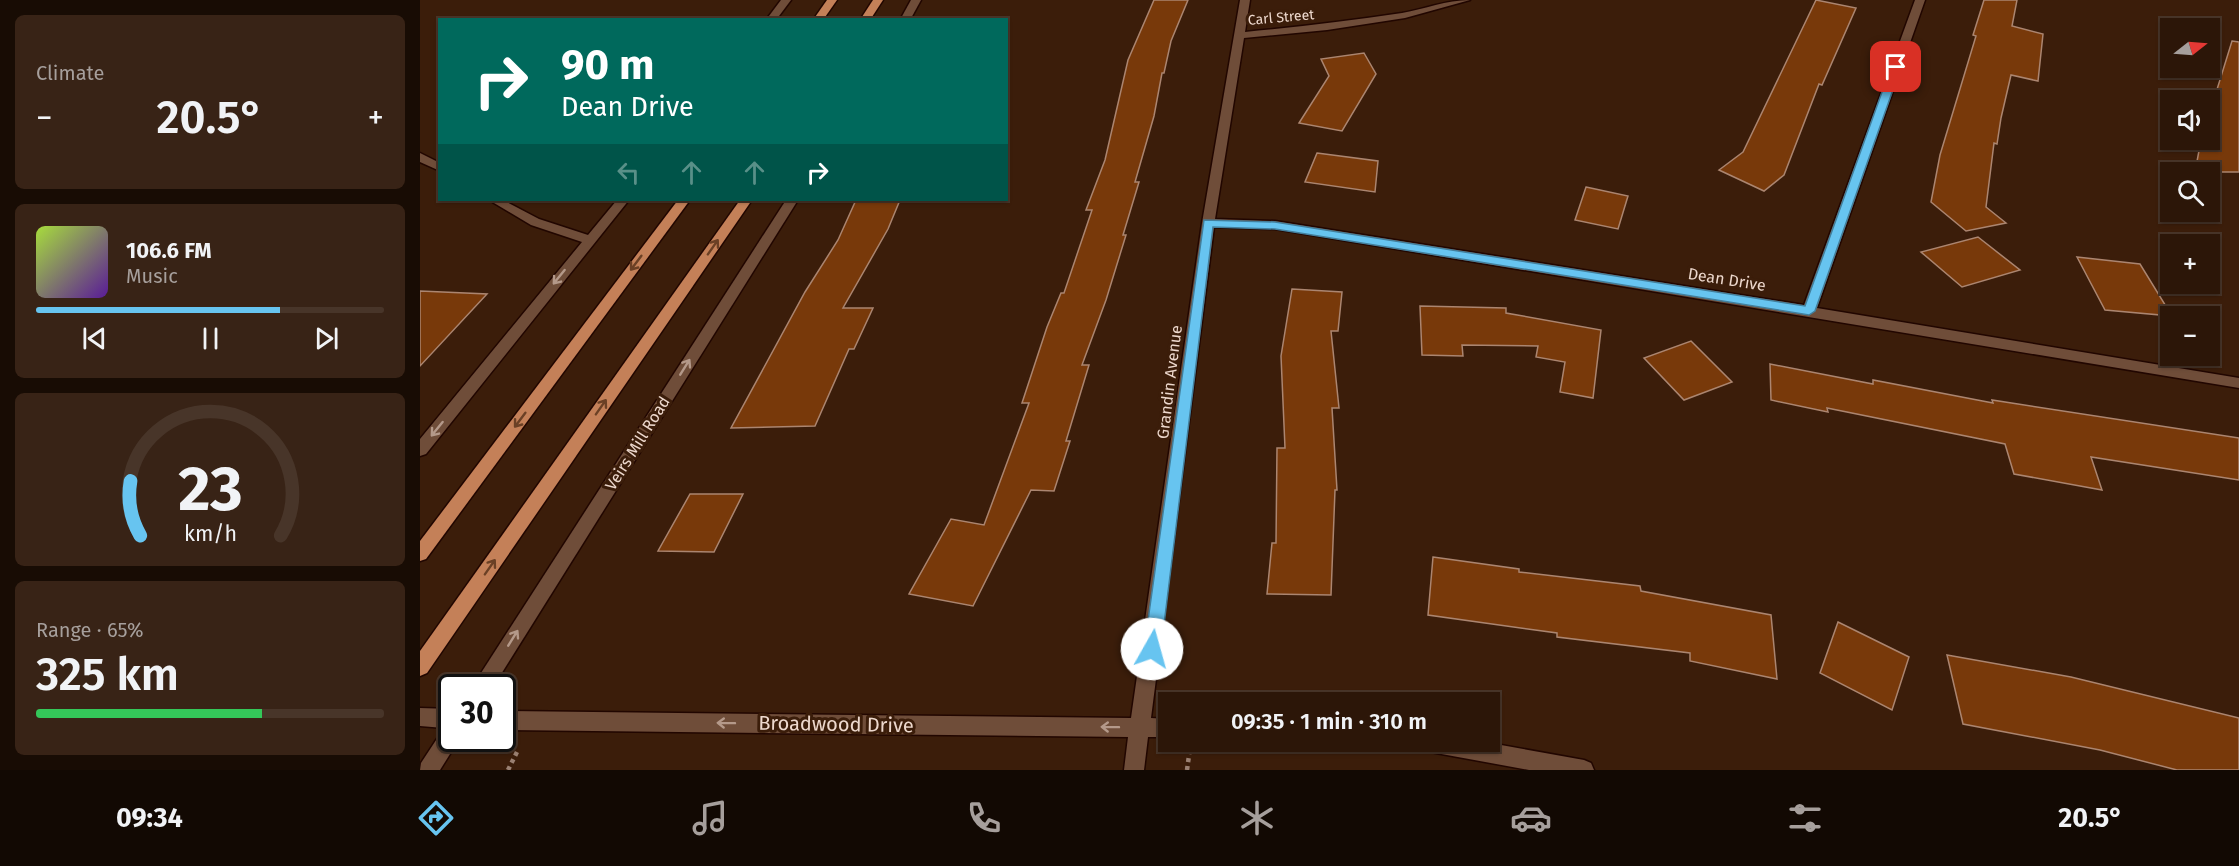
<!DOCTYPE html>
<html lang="en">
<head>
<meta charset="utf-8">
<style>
	body { margin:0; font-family:"Fira Sans",sans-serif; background:#382316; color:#f1f3f6; height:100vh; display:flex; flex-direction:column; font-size:22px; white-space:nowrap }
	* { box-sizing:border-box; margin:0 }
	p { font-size:20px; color:#a69f9c }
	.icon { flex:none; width:33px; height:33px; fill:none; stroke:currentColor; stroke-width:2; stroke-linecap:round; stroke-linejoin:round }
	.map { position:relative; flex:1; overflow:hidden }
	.drawer { display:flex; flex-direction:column; gap:15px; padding:15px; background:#180c04; width:420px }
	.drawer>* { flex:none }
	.banner { position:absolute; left:18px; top:18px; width:570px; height:183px; border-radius:0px; box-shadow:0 2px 4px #0004,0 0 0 2px #483529; background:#00695c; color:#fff; overflow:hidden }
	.needle { width:39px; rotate:73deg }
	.tools { position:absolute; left:1740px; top:18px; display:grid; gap:12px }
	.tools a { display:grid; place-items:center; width:60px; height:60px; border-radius:0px; background:#2c1608; box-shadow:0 2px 4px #0004,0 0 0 2px #483529; font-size:30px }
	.speed { position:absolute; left:18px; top:674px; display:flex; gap:12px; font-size:30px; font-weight:700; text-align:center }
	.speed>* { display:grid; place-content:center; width:78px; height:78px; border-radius:50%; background:#2c1608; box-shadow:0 2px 4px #0004,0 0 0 2px #483529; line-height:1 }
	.speed .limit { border:3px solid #111; border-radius:9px; background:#fff; color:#111 }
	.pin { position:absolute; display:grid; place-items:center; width:51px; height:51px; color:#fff; margin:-26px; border-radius:12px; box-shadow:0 3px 9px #0006 }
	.me { position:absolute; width:66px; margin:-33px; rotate:7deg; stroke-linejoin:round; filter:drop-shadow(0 0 4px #0008) }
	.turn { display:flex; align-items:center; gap:21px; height:126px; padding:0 24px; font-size:27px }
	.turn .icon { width:78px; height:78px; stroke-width:2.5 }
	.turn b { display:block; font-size:42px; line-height:51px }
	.lanes { display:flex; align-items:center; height:57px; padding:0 24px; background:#0003; justify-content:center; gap:30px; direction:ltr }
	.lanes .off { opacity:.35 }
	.big { font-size:45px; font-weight:600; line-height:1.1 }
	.drawer .widget { flex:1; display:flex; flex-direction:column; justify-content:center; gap:9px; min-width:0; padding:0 21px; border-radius:9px; background:#382316 }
	.drawer .dial { align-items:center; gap:0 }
	.dial svg { height:156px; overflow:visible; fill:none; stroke:#483529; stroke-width:7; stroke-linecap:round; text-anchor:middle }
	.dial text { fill:#f1f3f6; stroke:none }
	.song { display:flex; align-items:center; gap:18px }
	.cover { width:72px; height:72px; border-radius:9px; background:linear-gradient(135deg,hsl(80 70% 55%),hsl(270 70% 35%)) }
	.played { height:6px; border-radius:3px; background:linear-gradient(90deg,#67c4f0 70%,#483529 70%) }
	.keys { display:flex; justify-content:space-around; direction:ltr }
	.heat { display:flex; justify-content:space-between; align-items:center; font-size:33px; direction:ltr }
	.charge { height:9px; border-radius:4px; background:linear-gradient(90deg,#34c759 65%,#483529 0) }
	.trip { position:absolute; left:738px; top:692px; width:342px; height:60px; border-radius:0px; background:#2c1608; box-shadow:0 2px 4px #0004,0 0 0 2px #483529; font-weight:600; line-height:60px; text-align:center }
	.tabs { display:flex; height:96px; justify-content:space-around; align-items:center; background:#120903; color:#a69f9c }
	.tabs .icon { width:42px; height:42px }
	.tabs .current { color:#67c4f0 }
	.tabs b { font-size:27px; color:#f1f3f6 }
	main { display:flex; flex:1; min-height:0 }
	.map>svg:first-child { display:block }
	.building { fill:#78390a; stroke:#ab8570; stroke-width:1.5 }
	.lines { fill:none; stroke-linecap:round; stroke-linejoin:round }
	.minor-casing { stroke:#210600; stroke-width:3 }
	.major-casing { stroke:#210600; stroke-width:3 }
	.path { stroke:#9a8072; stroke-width:4.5; stroke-dasharray:4 4; stroke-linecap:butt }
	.minor { fill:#6f4d39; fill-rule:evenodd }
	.major { fill:#c48058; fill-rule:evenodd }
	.oneway { stroke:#6b4025 }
	.oneway2 { stroke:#b4998a }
	.route { fill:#67c4f0; stroke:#437f9c; stroke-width:1.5 }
	.labels { text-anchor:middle; stroke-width:6; stroke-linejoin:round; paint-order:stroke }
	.far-street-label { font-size:14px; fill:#edd8cd; stroke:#3b1d0a }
	.street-label { font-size:16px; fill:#edd8cd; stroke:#3b1d0a }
	.near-street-label { font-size:20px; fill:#edd8cd; stroke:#3b1d0a }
</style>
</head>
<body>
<main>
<section class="drawer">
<div class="widget"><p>Climate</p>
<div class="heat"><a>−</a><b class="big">20.5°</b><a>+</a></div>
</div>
<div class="widget">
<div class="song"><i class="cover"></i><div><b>106.6 FM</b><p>Music</p></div></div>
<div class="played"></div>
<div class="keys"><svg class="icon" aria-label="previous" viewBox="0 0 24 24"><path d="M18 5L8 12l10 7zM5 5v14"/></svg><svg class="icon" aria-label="pause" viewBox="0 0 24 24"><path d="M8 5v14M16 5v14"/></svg><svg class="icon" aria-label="next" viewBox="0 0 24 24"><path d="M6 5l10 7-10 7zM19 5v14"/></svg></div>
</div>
<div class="widget dial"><svg viewBox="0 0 100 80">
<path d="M14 69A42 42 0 1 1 86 69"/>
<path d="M14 69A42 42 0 0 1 9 41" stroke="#67c4f0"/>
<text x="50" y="56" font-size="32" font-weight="700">23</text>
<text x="50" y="72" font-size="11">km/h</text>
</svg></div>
<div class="widget"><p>Range · 65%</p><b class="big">325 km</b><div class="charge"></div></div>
</section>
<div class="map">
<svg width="1819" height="770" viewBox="0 0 1819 770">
	<rect width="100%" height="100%" fill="#3b1d0a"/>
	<!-- building -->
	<g class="building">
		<path d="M734,0h34l-17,41 -7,32h-2l-8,43 -19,66h4l-16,53h3l-20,65 -24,65h7l-23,76h4l-16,50 -23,-1 -58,116 -64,-12 42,-75 33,6 45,-122h-7l25,-76 14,-34h3l28,-83h-6l19,-50 23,-100z"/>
		<path d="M1396,0l40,8 -34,77 -3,-1 -35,91 -20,16 -45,-21 24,-18z"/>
		<path d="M1564,0h33l-5,26 31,8 -5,47 -27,-6 -10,43 -4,26 -3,-1 -8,64 20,16 -40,8 -35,-29 9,-47 36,-119 -3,-1z"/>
		<path d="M1812,41l7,1v130h-44l6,-32h9v-28z"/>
		<path d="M944,53l12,21 -34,57 -43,-8 30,-47 -8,-17z"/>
		<path d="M897,153l61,8 -3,31 -70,-10z"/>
		<path d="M1166,187l42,9 -10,33 -43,-9z"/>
		<path d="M436,200h44l-12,29 -45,79h30l-19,41h-5l-34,77 -84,2 74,-136 33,-52z"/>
		<path d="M1558,237l42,33 -58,17 -41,-35z"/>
		<path d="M1657,257l63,7 32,52 -67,-6z"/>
		<path d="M872,289l50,3 -4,39h-7l8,77h-7l5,82h-2l-4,105 -64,-1 5,-51h4l1,-95h8l-4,-92z"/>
		<path d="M0,291l67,3 -67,72z"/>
		<path d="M1000,306l86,2v5l95,17 -8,68 -33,-6 5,-30 -29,-5 2,-11 -76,-1 1,11 -41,-1z"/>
		<path d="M1271,341l41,41 -48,18 -40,-42z"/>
		<path d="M1350,364l103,20v-4l120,23 -1,-3 247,38v42l-148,-23 11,33 -88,-16 -9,-30 -178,-36 1,4 -57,-12z"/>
		<path d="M270,494h53l-29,58 -56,-1z"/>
		<path d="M1013,557l86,12v3l121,14 1,5 130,24 6,64 -87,-18v-8l-133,-16v-4l-129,-18z"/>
		<path d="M1418,622l71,35 -17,53 -72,-37z"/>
		<path d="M1527,655l124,22 168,41v52h-62l-77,-20 -137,-26z"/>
	</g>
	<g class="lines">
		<!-- minor casing -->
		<g class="minor-casing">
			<g id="minor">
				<path d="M361,0h10l-15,20h-10z"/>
				<path d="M491,0h10l-11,20h-10z"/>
				<path d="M820,0h10l-5,32c52,-5 104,-11 157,-19 23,-4 44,-13 68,-13l-65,18 -78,12 -83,8 -29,181 60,2 529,84 111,-305h10l-108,308 422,70v10l-964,-159 -61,-2 -63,491 17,1v18h-20l-4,33h-20l4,-33 -626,-7v-19l629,7 71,-495z"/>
				<path d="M0,153l20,10v8l-20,-9z"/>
				<path d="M69,200h14l36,19 49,16 29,-35h12l-203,254 -6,2v-17l162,-197 -51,-17z"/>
				<path d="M366,200h12l-305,487h-21z"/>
				<path d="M0,708l32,1v29h8l-20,32h-20l1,-7 23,-35 -24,-2z"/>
				<path d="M995,741h64l105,19 7,3 3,7h-65l-104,-19 -7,-3z"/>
			</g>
		</g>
		<!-- major casing -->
		<g class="major-casing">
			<g id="major">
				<path d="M407,0h10l-14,20h-10z"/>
				<path d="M453,0h10l-13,20h-10z"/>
				<path d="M258,200h12l-264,359 -6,2v-20z"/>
				<path d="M320,200h12l-325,473 -7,3v-25z"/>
			</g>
		</g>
		<!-- path -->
		<g class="path">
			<path d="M88,770l10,-20"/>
			<path d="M767,770l4,-29"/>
		</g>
		<!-- minor -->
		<use href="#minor" class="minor"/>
		<!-- major -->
		<use href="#major" class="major"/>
	</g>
	<!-- one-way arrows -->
	<defs><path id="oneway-shaft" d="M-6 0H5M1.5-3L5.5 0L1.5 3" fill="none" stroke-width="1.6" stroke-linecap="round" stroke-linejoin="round" transform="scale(1.5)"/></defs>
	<g class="oneway">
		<use href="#oneway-shaft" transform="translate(293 247) rotate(-55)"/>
		<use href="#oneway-shaft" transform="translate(216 263) rotate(127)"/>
		<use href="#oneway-shaft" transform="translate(181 407) rotate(-55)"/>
		<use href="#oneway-shaft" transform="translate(100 420) rotate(127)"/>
		<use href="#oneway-shaft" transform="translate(70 567) rotate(-55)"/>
	</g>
	<g class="oneway2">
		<use href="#oneway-shaft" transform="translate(139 277) rotate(129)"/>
		<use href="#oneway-shaft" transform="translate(265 367) rotate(-58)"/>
		<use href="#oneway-shaft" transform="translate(17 429) rotate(129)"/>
		<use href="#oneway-shaft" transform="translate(93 638) rotate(-58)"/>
		<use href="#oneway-shaft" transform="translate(306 723) rotate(-179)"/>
		<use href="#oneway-shaft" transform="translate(690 727) rotate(-179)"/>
	</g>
	<!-- route -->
	<path class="route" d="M1476,64l5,3 -86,244 -6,4 -534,-86 -62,-2 -52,422 -3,5 -6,3 -6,-3 -2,-5 60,-429 71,2 530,84 86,-239z"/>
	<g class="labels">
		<!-- far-street labels -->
		<g class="far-street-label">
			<text transform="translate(861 17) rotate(-5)" y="5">Carl Street</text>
		</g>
		<!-- street labels -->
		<g class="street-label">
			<text transform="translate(1307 279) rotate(9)" y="6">Dean Drive</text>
			<text transform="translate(749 382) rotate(-83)" y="6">Grandin Avenue</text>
			<text transform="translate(217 443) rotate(-58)" y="6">Veirs Mill Road</text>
		</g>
		<!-- near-street labels -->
		<g class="near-street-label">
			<text transform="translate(416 724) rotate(1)" y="7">Broadwood Drive</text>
		</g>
	</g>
</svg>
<div class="tools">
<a><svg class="needle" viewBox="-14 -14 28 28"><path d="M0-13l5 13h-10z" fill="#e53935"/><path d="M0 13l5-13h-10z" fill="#a69f9c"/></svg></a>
<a><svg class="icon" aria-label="sound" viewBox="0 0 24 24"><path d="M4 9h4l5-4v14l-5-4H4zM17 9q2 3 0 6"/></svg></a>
<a><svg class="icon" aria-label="search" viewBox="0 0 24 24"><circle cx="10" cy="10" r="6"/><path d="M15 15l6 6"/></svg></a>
<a>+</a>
<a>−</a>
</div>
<div class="speed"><div class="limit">30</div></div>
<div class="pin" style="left:1476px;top:67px;background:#d93025"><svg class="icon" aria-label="arrive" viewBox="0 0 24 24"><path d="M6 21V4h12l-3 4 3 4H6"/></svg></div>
<svg class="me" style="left:732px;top:649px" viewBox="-20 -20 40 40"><circle r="19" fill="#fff"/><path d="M0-13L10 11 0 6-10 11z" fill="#67c4f0"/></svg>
<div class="trip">09:35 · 1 min · 310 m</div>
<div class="banner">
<div class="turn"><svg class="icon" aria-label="right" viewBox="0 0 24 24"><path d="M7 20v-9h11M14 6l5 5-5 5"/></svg><div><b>90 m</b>Dean Drive</div></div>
<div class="lanes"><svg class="icon off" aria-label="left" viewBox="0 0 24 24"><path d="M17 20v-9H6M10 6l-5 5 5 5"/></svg><svg class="icon off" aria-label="ahead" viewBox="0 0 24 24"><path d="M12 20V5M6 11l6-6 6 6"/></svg><svg class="icon off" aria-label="ahead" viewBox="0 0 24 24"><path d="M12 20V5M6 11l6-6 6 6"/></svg><svg class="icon" aria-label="right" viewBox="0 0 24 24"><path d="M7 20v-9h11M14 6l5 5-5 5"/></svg></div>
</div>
</div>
</main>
<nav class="tabs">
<b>09:34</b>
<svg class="icon current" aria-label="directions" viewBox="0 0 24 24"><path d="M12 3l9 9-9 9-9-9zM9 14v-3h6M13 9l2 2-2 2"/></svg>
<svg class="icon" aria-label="music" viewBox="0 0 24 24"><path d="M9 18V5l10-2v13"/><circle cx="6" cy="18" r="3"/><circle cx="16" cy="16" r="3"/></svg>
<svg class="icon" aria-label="phone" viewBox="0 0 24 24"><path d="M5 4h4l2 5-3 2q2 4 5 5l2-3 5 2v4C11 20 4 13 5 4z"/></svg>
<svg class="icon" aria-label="climate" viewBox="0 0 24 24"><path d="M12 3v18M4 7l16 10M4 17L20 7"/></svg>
<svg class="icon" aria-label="car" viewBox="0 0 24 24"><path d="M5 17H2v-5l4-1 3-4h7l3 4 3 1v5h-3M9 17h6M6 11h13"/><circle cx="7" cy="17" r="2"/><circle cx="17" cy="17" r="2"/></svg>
<svg class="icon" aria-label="filters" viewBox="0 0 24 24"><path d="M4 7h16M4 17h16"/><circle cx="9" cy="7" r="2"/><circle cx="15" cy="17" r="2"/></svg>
<b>20.5°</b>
</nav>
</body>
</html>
